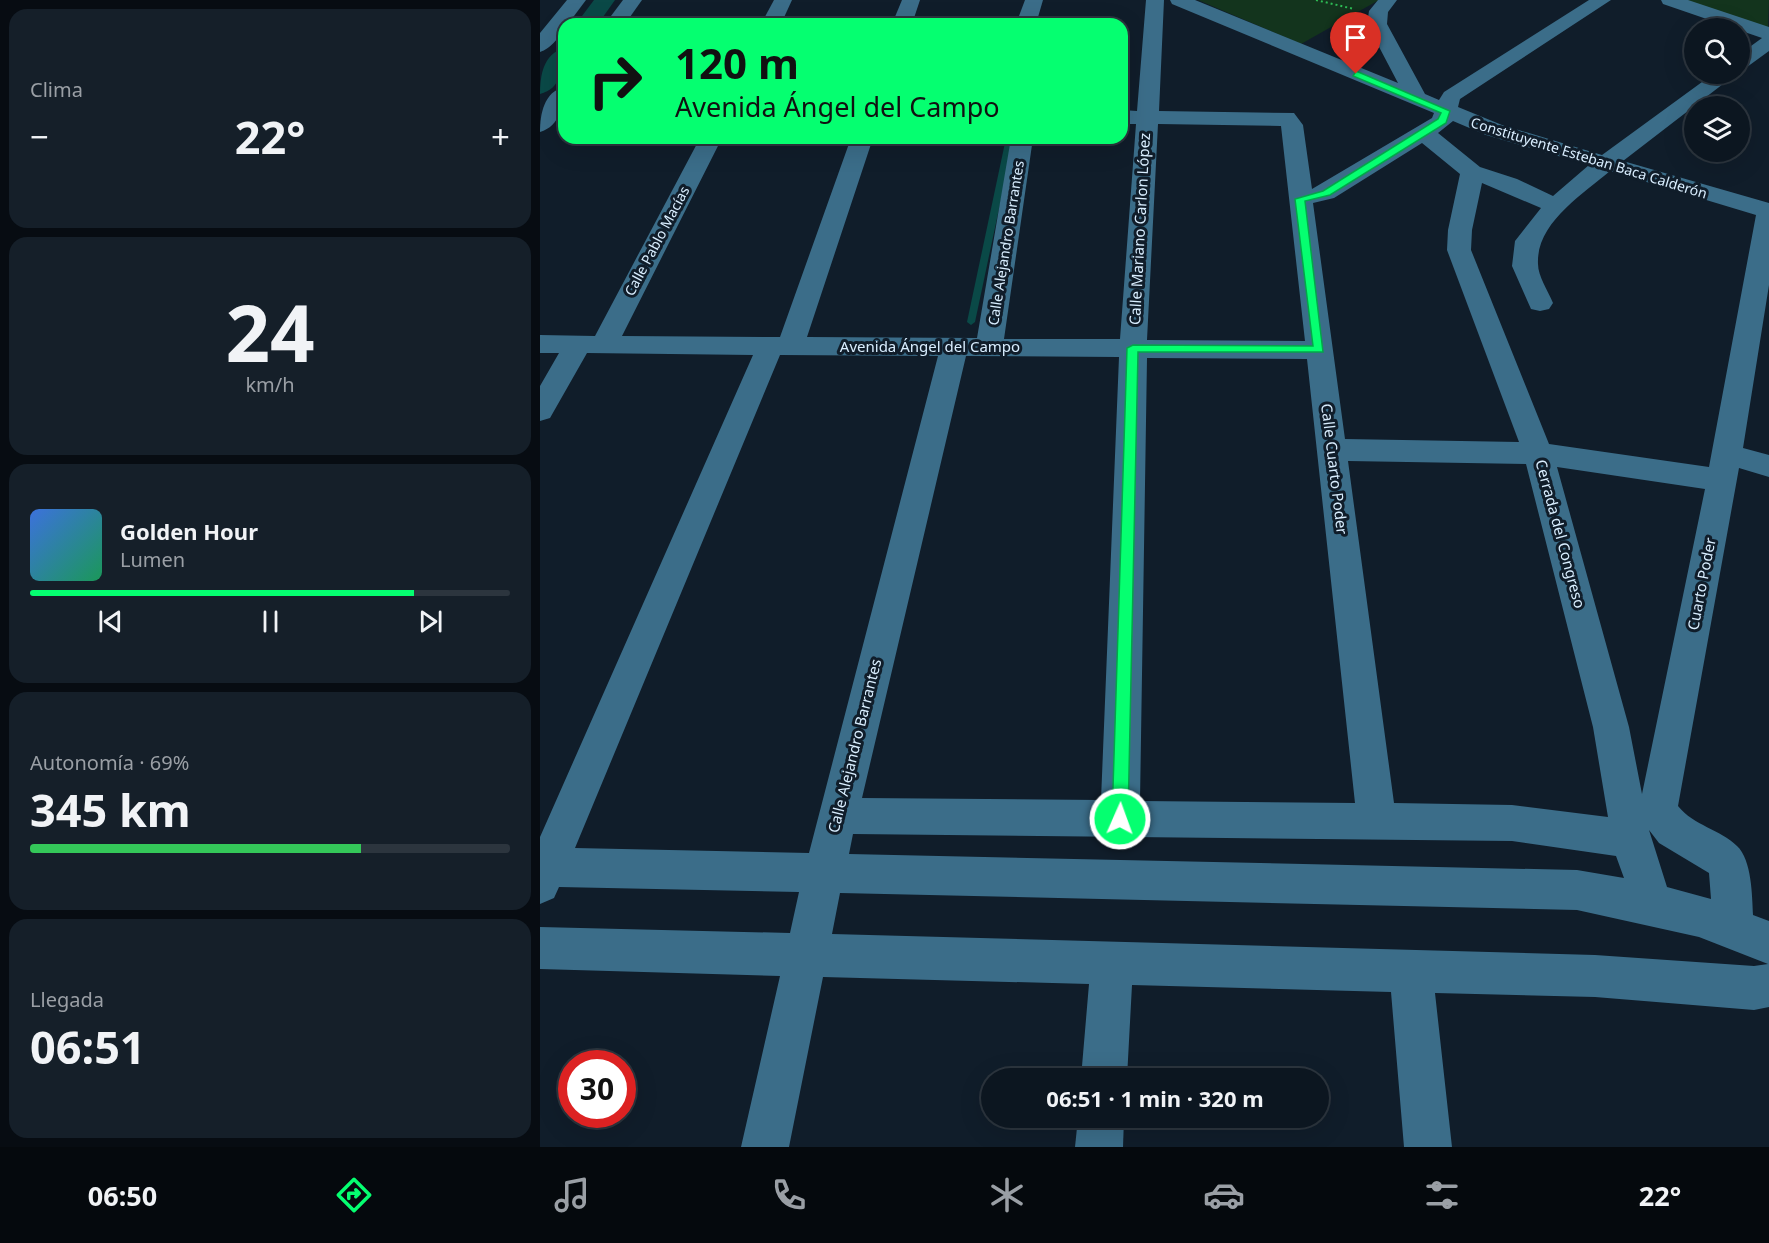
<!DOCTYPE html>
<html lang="es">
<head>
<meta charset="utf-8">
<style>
	body { margin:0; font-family:"Noto Sans",sans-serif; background:#151f29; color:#f1f3f6; height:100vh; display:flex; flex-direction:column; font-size:22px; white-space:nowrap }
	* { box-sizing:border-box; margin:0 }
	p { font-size:20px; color:#9a9fa5 }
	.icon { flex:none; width:33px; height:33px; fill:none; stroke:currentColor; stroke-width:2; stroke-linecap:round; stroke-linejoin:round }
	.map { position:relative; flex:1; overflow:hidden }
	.drawer { display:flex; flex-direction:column; gap:9px; padding:9px; background:#070c12; width:540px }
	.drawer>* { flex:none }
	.hud { position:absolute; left:18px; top:18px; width:570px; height:126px; border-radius:18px; box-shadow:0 6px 24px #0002,0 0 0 2px #2c353e; background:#05ff70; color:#111; overflow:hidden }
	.fabs { position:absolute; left:1144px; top:18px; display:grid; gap:12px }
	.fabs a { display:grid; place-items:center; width:66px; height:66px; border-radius:50%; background:#0c1620; box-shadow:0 6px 24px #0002,0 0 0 2px #2c353e; font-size:30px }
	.speed { position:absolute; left:18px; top:1050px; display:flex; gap:12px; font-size:30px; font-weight:700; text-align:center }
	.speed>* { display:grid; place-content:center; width:78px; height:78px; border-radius:50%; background:#0c1620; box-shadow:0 6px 24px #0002,0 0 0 2px #2c353e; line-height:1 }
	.speed .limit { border:9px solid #d22; background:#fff; color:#111 }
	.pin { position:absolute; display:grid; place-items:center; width:51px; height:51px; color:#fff; margin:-62px -26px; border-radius:50% 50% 50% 0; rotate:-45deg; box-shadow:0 0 6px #0007 }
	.pin .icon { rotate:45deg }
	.me { position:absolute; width:66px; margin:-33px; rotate:2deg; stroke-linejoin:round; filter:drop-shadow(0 0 4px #0008) }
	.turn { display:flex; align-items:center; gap:21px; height:126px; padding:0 18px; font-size:27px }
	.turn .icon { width:78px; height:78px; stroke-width:2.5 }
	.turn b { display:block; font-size:42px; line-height:51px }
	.big { font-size:45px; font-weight:700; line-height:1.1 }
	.drawer .widget { flex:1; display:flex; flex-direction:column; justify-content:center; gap:9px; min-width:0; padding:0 21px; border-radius:18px; background:#151f29 }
	.drawer .dial { align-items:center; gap:0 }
	.dial b { font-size:78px; line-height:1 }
	.song { display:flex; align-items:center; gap:18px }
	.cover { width:72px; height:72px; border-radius:9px; background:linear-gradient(135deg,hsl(220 70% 55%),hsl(150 70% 35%)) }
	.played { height:6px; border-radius:3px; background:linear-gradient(90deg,#05ff70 80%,#2c353e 80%) }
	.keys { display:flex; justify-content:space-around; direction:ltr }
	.heat { display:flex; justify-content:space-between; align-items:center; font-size:33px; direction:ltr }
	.charge { height:9px; border-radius:4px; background:linear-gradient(90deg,#34c759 69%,#2c353e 0) }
	.trip { position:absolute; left:441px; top:1068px; width:348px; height:60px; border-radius:30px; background:#0c1620; box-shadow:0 6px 24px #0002,0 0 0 2px #2c353e; font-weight:700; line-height:60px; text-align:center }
	.tab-bar { display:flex; height:96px; justify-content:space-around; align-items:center; background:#05090d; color:#9a9fa5 }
	.tab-bar .icon { width:42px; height:42px }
	.tab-bar .current { color:#05ff70 }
	.tab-bar b { font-size:27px; color:#f1f3f6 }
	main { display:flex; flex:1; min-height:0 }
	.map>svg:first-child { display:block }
	.green { fill:#13341d }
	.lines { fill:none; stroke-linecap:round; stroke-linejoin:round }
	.stream { fill:#0a4947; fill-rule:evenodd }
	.canal { fill:#0a4947; fill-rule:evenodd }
	.path { stroke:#2ebd55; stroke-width:2; stroke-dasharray:2 3; stroke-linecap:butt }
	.minor { fill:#3b6d89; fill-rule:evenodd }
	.route { fill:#05ff70; stroke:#03a649; stroke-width:1.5 }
	.labels { text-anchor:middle; stroke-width:6; stroke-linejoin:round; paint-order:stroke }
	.far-street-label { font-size:14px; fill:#d9eeff; stroke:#101d2a }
	.street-label { font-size:15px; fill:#d9eeff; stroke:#101d2a }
</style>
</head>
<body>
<main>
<section class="drawer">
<div class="widget"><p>Clima</p>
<div class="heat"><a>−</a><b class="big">22°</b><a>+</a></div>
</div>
<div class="widget dial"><b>24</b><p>km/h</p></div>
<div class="widget">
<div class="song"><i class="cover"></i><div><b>Golden Hour</b><p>Lumen</p></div></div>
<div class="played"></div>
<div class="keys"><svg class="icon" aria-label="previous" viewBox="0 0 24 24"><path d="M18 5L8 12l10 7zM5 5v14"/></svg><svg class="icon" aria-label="pause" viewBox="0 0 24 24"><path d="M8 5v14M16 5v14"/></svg><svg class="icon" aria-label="next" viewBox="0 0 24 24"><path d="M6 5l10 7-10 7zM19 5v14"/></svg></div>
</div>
<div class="widget"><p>Autonomía · 69%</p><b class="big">345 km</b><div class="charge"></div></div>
<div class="widget"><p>Llegada</p><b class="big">06:51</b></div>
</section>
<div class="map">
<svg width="1229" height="1147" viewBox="0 0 1229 1147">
	<rect width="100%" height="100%" fill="#101d2a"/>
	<!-- green -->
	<g class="green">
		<path d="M658,0h181l-78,44z"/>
		<path d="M1142,0h87l-1,28z"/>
	</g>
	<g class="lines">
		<!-- stream -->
		<path class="stream" d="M466,138h8l-39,184 -4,3 -4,-3z"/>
		<!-- canal -->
		<g class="canal">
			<path d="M54,0h21l-17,24h-22z"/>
			<path d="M24,48c0,19 -3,41 -24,46 0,-18 3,-40 24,-46z"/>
		</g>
		<!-- path -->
		<path class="path" d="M776,0l38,9"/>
		<!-- minor -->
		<g class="minor">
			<path d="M27,0h19l-18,24h-4c-1,11 -14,25 -24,28v-19z"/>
			<path d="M83,0h19l-17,24h-20z"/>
			<path d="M234,0h18l-11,24h-20z"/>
			<path d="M362,0h18l-8,24h-20z"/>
			<path d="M485,0h18l-7,24h-20z"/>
			<path d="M606,0h18l-5,111 135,2 9,12 9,64 120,-71 2,-5 -262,-109 -2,-4h25l203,83 -31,-59 2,-13 9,-11h19l-9,12 -1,12 38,70 14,6 5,-8 145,-92h22l-151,99 -2,8 44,18 100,30 111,-81h23l-113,87 146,42v82l-26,163 26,7v22l-30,-9 -61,338c16,20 42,23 59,40 15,14 15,50 16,69l16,6v86l-15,3 -159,-13 -160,-4 17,154h-48l-13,-155 -259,-7 -5,93h-46l8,-94 -266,-7 -34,170h-48l39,-171 -240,-7v-42l250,6 9,-41 -240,-5 -5,11 -14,6v-67l213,-482 -166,-2 -37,65 -10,3v-35l19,-33h-19v-18l55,1 105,-198h22l-100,198 158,1 71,-199h22l-66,199 170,1 34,-200h22l-29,201h116l16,-215h-14v-14l15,1zM913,121l33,14 103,30 -36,31 -36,-17 -37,-12 -42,-34zM618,124l123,2 24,215 -158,-1zM882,143l38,31 -12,56 -1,20 72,192 -174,-3 -32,-236 21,-5zM1070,171l146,44 -47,252 -160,-23 -78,-194 1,-20 10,-47 59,25 -26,33 -3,25 19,43 9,2 9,-2 4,-6c-5,-12 -15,-27 -15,-39 -2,-41 44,-69 72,-93zM240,355l158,1 -129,497 -234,-5zM426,356l153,1 -18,443 -239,-2zM607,358l160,1 48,444 -215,-2zM808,461l178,3 67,263 15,90 -96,-12 -118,-2zM1017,467l148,22 -63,305 -13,-67zM1109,830l10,13 50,30 2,26 -44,-12zM313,834l659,7 104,15 8,22 -47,-8 -728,-16zM300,893l737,17 122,27 69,27 -14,2 -159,-11 -763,-21z"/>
			<path d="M1121,0h27l81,27v24l-22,16 -7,2v-15l22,-16 -99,-34z"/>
			<path d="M24,87c0,18 -4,39 -24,45 0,-18 4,-40 24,-45z"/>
			<path d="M538,1118h46l-1,29h-48z"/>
		</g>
	</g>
	<!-- route -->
	<path class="route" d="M816,71l94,40 -4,12 -116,72 -25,6 18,151h-185l-10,467 -3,5 -5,2 -6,-2 -2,-5 15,-471 6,-3 180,1 -18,-147 28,-8 115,-72 3,-6 -88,-37z"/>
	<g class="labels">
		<!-- far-street labels -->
		<g class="far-street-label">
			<text transform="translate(1049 158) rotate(17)" y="5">Constituyente Esteban Baca Calderón</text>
			<text transform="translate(117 241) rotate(-62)" y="5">Calle Pablo Macías</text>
			<text transform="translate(466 243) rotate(-81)" y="5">Calle Alejandro Barrantes</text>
		</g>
		<!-- street labels -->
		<g class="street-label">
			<text transform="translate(600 229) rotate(-87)" y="5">Calle Mariano Carlon López</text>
			<text x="390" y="352">Avenida Ángel del Campo</text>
			<text transform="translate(794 469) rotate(83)" y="5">Calle Cuarto Poder</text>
			<text transform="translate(1020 534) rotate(75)" y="5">Cerrada del Congreso</text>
			<text transform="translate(1162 584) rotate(-79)" y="5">Cuarto Poder</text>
			<text transform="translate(315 746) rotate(-76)" y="5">Calle Alejandro Barrantes</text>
		</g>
	</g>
</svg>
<div class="fabs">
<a><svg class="icon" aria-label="search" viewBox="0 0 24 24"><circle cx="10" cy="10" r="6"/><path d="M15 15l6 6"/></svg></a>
<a><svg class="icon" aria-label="layers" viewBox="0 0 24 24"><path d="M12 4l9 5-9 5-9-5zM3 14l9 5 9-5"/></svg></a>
</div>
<div class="speed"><div class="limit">30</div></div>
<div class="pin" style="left:816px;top:74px;background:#d93025"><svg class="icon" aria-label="arrive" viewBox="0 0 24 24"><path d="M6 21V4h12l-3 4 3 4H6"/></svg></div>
<svg class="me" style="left:580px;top:819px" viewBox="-20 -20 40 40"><circle r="17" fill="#05ff70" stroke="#fff" stroke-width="3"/><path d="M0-11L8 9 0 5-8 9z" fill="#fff"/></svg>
<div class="trip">06:51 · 1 min · 320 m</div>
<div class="hud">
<div class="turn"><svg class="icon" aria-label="right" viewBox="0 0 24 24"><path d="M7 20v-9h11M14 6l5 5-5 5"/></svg><div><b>120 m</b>Avenida Ángel del Campo</div></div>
</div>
</div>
</main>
<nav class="tab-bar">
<b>06:50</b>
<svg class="icon current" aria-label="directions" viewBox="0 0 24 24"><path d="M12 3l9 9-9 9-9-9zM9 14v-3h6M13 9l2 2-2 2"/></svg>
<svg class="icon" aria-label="music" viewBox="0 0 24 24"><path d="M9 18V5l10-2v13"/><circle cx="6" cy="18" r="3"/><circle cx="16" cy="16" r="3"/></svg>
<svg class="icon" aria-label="phone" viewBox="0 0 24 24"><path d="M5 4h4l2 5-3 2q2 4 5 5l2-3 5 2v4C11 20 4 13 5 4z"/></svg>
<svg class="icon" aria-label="climate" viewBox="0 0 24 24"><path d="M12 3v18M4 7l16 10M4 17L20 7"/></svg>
<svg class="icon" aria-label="car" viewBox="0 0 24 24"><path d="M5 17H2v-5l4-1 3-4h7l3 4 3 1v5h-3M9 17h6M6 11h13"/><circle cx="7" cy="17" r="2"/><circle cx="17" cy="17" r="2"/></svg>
<svg class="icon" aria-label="filters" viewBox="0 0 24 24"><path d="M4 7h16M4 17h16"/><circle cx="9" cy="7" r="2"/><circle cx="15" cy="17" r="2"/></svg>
<b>22°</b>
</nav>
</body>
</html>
